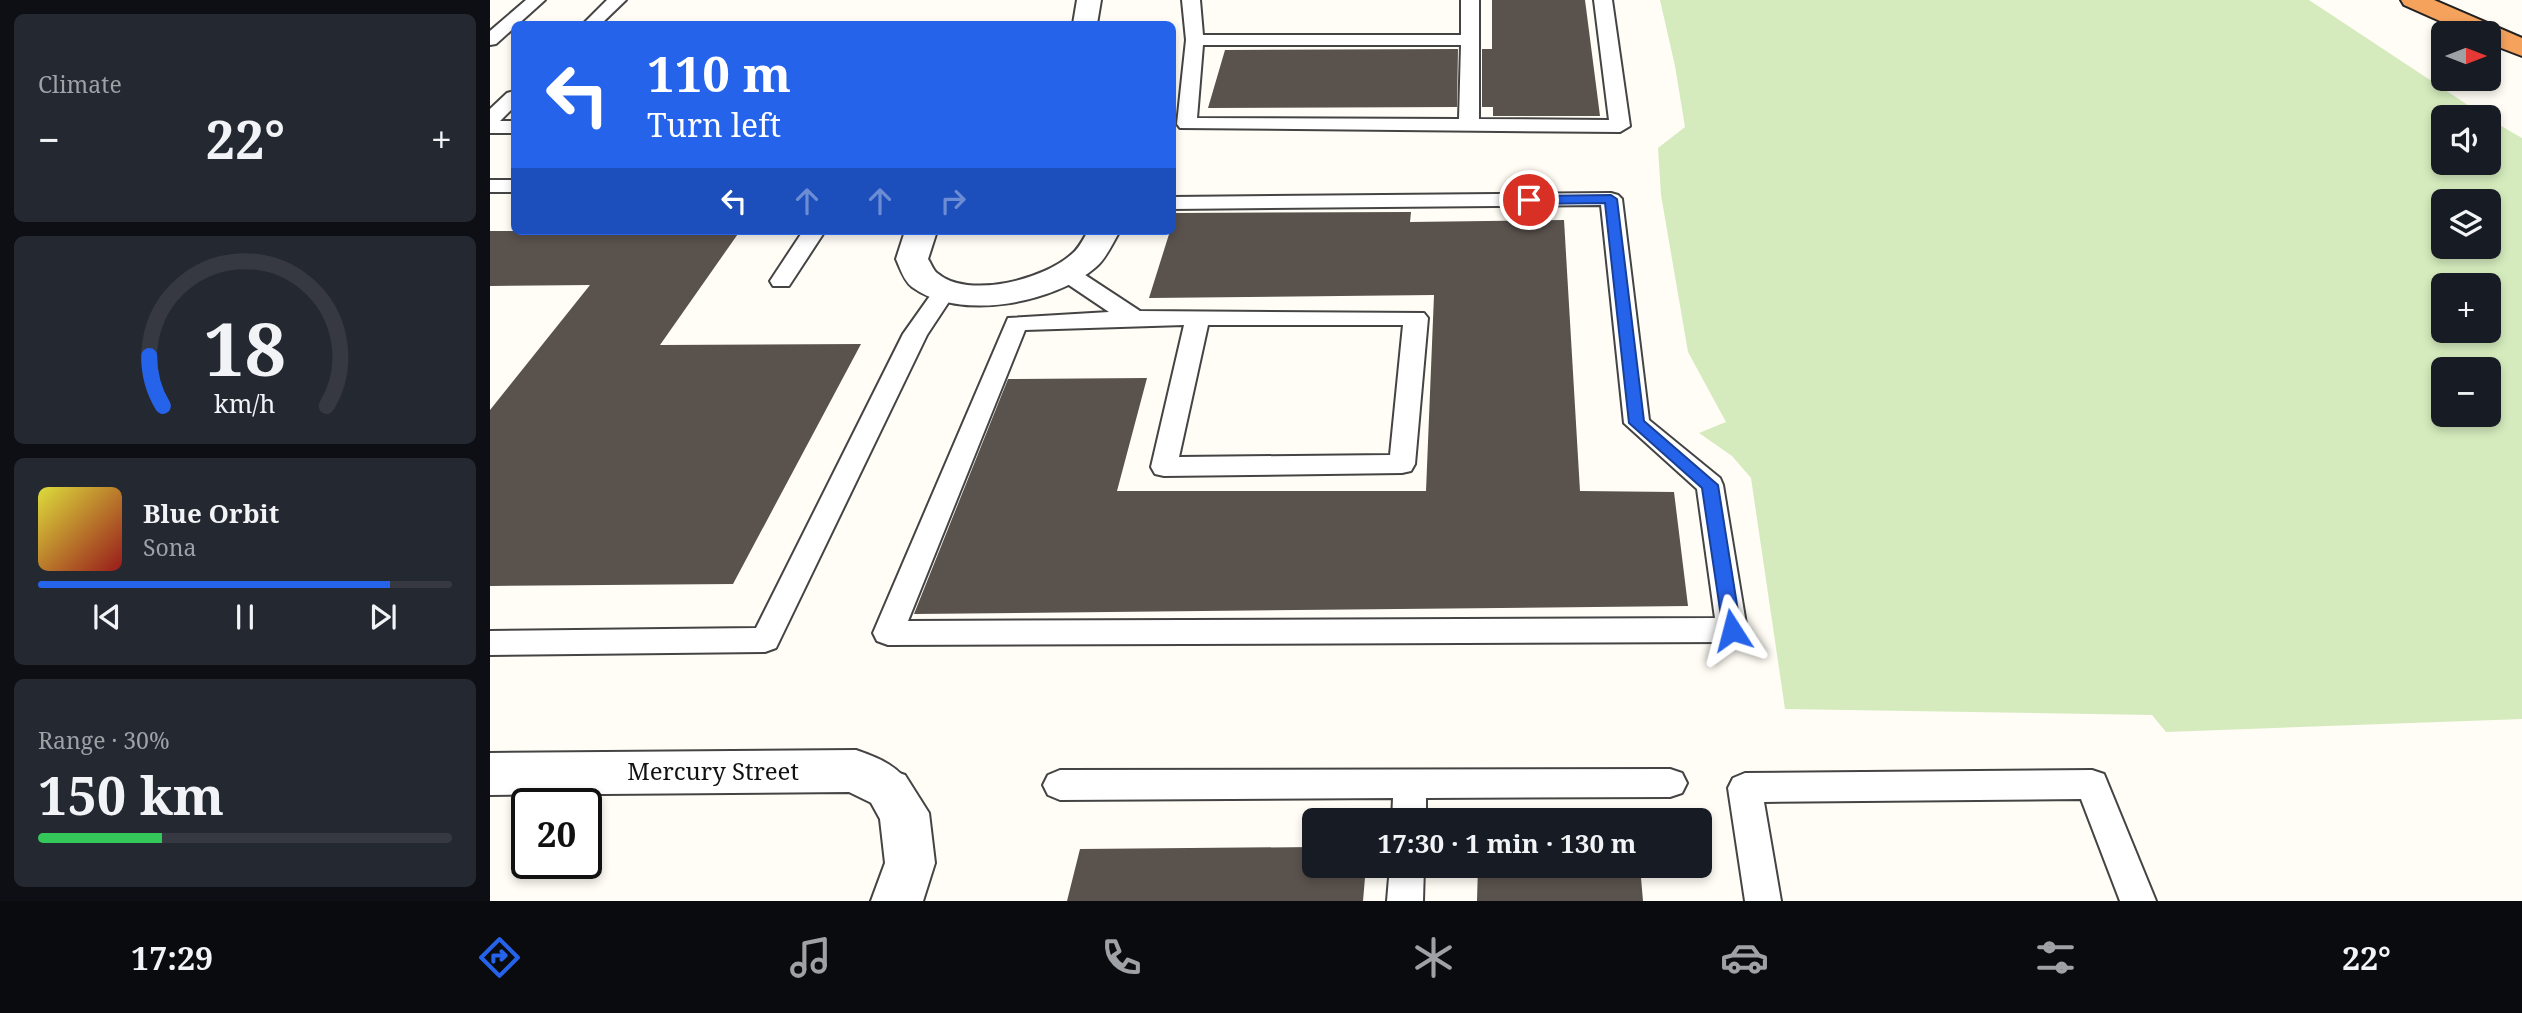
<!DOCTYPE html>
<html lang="en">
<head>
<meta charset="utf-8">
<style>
	body { margin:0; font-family:"Noto Serif",serif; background:#242831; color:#f1f3f6; height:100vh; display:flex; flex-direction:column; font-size:26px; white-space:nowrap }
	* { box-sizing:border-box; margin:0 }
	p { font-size:23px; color:#9ea1a6 }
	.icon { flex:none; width:38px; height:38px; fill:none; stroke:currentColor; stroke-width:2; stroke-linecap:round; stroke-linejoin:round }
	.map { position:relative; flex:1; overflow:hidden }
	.sheet { display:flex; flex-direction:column; gap:14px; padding:14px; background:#0d0f14; width:490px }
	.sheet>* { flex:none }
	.top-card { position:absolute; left:21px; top:21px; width:665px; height:214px; border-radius:10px; box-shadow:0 4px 10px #0003; background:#2563eb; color:#fff; overflow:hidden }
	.needle { width:46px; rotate:90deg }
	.tools { position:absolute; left:1941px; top:21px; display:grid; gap:14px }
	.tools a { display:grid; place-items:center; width:70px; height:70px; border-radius:10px; background:#171b24; box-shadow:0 4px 10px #0003; font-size:35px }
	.speed { position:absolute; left:21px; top:788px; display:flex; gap:14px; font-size:35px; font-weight:700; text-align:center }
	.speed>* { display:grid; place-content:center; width:91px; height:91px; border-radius:50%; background:#171b24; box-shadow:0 4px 10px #0003; line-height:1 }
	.speed .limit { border:4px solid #111; border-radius:10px; background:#fff; color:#111 }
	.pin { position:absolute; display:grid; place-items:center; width:60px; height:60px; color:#fff; margin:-30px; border:4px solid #fff; border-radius:50%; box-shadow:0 2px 7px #0007 }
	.me { position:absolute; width:77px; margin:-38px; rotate:351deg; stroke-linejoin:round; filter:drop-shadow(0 0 5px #0008) }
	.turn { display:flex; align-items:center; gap:24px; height:147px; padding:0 21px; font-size:32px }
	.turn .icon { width:91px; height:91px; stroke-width:2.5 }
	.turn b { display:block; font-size:49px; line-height:60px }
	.lanes { display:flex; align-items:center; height:66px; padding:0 21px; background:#0003; justify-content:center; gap:35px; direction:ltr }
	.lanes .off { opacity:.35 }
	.big { font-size:52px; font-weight:700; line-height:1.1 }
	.sheet .widget { flex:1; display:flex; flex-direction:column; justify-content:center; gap:10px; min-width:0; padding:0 24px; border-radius:10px; background:#242831 }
	.sheet .dial { align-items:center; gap:0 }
	.dial svg { height:182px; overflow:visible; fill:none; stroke:#363941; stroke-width:7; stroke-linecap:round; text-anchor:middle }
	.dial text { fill:#f1f3f6; stroke:none }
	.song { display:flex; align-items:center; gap:21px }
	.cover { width:84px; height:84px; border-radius:10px; background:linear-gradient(135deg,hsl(60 70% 55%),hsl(0 70% 35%)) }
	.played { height:7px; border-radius:4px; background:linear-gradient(90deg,#2563eb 85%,#363941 85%) }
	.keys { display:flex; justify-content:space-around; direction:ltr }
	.heat { display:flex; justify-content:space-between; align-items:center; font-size:38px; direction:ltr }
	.charge { height:10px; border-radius:5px; background:linear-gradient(90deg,#34c759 30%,#363941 0) }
	.trip { position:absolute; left:812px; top:808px; width:410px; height:70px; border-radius:10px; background:#171b24; box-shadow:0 4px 10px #0003; font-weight:700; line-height:70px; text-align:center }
	.tab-bar { display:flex; height:112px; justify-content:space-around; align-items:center; background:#090b0e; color:#9ea1a6 }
	.tab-bar .icon { width:49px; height:49px }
	.tab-bar .current { color:#2563eb }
	.tab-bar b { font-size:32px; color:#f1f3f6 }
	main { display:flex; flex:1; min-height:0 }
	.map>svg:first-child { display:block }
	.green { fill:#d5ebbd; fill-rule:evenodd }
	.building { fill:#5a524d }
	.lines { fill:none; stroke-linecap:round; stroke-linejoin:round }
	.service-casing { stroke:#444; stroke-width:4 }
	.minor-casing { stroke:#444; stroke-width:4 }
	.tertiary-casing { stroke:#444; stroke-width:4 }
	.motorway-casing { stroke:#222; stroke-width:4 }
	.service { fill:#fff; fill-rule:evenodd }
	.minor { fill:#fff; fill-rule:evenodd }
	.tertiary { fill:#fff; fill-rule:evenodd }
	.motorway { fill:#f5a25d; fill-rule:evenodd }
	.route { fill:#2563eb; stroke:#184099; stroke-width:2 }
	.labels { text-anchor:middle; stroke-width:7; stroke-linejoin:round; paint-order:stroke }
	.near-street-label { font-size:24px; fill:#111; stroke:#fff }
</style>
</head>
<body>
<main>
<section class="sheet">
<div class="widget"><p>Climate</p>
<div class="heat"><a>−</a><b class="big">22°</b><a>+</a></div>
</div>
<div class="widget dial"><svg viewBox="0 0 100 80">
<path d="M14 69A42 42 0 1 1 86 69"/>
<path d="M14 69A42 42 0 0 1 8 47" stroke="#2563eb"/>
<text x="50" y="56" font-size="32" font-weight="700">18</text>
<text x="50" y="72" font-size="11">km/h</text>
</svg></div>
<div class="widget">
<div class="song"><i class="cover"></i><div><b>Blue Orbit</b><p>Sona</p></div></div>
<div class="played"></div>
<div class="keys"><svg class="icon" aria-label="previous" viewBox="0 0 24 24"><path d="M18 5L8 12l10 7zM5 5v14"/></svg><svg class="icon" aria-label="pause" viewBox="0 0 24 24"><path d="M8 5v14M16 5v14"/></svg><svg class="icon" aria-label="next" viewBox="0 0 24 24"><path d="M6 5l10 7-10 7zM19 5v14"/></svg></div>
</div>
<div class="widget"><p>Range · 30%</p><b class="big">150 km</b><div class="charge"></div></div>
</section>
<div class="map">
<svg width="2032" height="901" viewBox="0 0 2032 901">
	<rect width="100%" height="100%" fill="#fffdf5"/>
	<!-- green -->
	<path class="green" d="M1170,0h649l177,117h-43v46h45l1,-44 33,19v581l-356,13 -14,-17 -367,-6 -34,-231 -19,-22 -33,-23 27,-11 -38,-70 -27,-157 -3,-47 27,-21 -10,-61zM1953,201h45v46h-45zM1953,285h45v46h-45zM1953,369h45v46h-45z"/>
	<!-- building -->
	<g class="building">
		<path d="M1002,0h93l15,116h-107v-9h-11v-58h10z"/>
		<path d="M968,49l-1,58 -249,1 17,-58z"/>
		<path d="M921,212l-1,10 154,-2 16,271 94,1 14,114 -774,8 94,-235 139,-1 -30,113h309l8,-196 -285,3 21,-67h2l4,-18z"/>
		<path d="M0,231h250l-80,114 201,-1 -128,240 -243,2v-176l100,-125 -100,1z"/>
		<path d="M824,847v19h52l-3,35h-296l13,-52z"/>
		<path d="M988,866h162l3,35h-166z"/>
	</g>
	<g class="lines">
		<!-- service casing -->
		<g class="service-casing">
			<g id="service">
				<path d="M36,0h19l-49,44 -6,1v-14z"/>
				<path d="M117,0h19l-25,24h-18z"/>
				<path d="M692,0h18l3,35h258v-35h18v119l130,1 -15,-120h18l18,126 -10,6 -440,-4 -3,-4 9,-84zM713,45h258l-2,74 -262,-1z"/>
				<path d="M24,91v16l-14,14h14v12h-24v-24l17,-16z"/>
				<rect x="0" y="180" width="24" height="12"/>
				<path d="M1121,193l7,2 4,4 27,221 71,58 3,7 24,145 -4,8 -11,4 -844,3 -11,-4 -4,-8 135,-315 101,-6 -49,-33 -3,-5 3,-5h16l64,42 284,2 4,5 -13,146 -4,7 -9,2 -238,3 -9,-2 -4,-7 33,-142 -159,5 -117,291 807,-3 -18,-129 -73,-66 -23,-218 -429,4v-12zM718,325h195l-13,130 -211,2z"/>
				<path d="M313,231h22l-36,55h-16l-3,-5z"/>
				<path d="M455,284l8,2 3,5 -29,44 -151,313 -11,4 -275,3v-24l266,-3 147,-294 34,-48z"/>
				<path d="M1180,769l12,4 5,10 -5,10 -12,4 -244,1v23h-34l1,-23 -333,2 -12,-5 -5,-10 5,-10 12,-5z"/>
				<path d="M1602,770l12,4 52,127h-36l-39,-102 -317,3 17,99h-36l-17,-113 5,-10 12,-5z"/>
				<path d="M900,866h34l-1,35h-36z"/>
			</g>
		</g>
		<!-- minor casing -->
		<g class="minor-casing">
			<path id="minor" d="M398,769l17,6 24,38 6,50 -12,38h-52l14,-38 -5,-44 -16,-29 7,-15z"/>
		</g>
		<!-- tertiary casing -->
		<g class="tertiary-casing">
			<g id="tertiary">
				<path d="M587,0h24l-4,24h-24z"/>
				<path d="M415,231h32l-9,28c3,4 5,11 9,14 31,27 109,6 136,-20 6,-5 11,-15 15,-22h32c-7,11 -14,28 -24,36 -41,36 -137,55 -184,20 -8,-6 -12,-19 -16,-28z"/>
				<path d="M366,750c23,8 46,17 56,40l-7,15 -17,6 -39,-19 -359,3v-42z"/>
			</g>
		</g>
		<!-- motorway casing -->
		<g class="motorway-casing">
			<path id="motorway" d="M1911,0h33l88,38v18l-34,-13v-10h-21l-63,-28z"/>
		</g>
		<!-- service -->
		<use href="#service" class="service"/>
		<!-- minor -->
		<use href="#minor" class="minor"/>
		<!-- tertiary -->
		<use href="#tertiary" class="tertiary"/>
		<!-- motorway -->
		<use href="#motorway" class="motorway"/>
	</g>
	<!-- route -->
	<path class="route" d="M1121,195l6,4 27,222 74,64 23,145 -2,5 -7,2 -6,-2 -3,-5 -21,-142 -73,-65 -24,-220 -76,1 -7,-4 7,-4z"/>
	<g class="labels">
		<!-- near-street labels -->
		<g class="near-street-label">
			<text x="223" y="780">Mercury Street</text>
		</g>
	</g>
</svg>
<div class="tools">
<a><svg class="needle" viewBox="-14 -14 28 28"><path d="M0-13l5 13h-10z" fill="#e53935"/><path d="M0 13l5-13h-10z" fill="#9ea1a6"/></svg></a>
<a><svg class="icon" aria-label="sound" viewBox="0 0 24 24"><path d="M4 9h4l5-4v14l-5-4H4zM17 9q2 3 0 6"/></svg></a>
<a><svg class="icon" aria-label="layers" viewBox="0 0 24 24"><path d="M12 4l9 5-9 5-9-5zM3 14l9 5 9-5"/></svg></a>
<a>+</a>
<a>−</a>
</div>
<div class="speed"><div class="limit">20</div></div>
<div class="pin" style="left:1039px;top:200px;background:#d93025"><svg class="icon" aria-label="arrive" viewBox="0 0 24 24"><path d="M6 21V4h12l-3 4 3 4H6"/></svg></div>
<svg class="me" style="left:1242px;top:630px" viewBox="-20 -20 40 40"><path d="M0-17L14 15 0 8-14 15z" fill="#2563eb" stroke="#fff" stroke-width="4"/></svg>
<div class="trip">17:30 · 1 min · 130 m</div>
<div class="top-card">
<div class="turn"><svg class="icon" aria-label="left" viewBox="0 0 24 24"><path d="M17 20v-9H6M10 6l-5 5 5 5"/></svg><div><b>110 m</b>Turn left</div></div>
<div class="lanes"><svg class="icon" aria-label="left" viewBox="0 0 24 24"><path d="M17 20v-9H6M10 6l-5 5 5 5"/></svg><svg class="icon off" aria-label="ahead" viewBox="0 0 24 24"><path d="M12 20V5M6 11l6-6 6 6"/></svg><svg class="icon off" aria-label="ahead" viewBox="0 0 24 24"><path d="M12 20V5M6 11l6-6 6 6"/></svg><svg class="icon off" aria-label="right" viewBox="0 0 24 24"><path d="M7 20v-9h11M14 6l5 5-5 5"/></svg></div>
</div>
</div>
</main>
<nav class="tab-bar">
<b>17:29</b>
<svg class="icon current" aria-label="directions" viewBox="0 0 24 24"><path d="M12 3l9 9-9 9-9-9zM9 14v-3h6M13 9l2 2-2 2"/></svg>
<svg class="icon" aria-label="music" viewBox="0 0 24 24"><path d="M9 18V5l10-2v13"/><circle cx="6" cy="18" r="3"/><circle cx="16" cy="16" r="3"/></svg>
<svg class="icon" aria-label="phone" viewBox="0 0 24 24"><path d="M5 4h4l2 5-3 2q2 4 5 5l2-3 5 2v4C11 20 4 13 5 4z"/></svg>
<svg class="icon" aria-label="climate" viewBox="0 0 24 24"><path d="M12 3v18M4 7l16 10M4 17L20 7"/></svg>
<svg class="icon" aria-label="car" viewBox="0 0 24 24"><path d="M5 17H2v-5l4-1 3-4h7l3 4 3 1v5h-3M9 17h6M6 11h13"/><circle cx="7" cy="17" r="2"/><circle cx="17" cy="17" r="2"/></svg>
<svg class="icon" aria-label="filters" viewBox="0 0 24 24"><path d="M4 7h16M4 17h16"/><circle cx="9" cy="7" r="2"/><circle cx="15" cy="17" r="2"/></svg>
<b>22°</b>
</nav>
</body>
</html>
